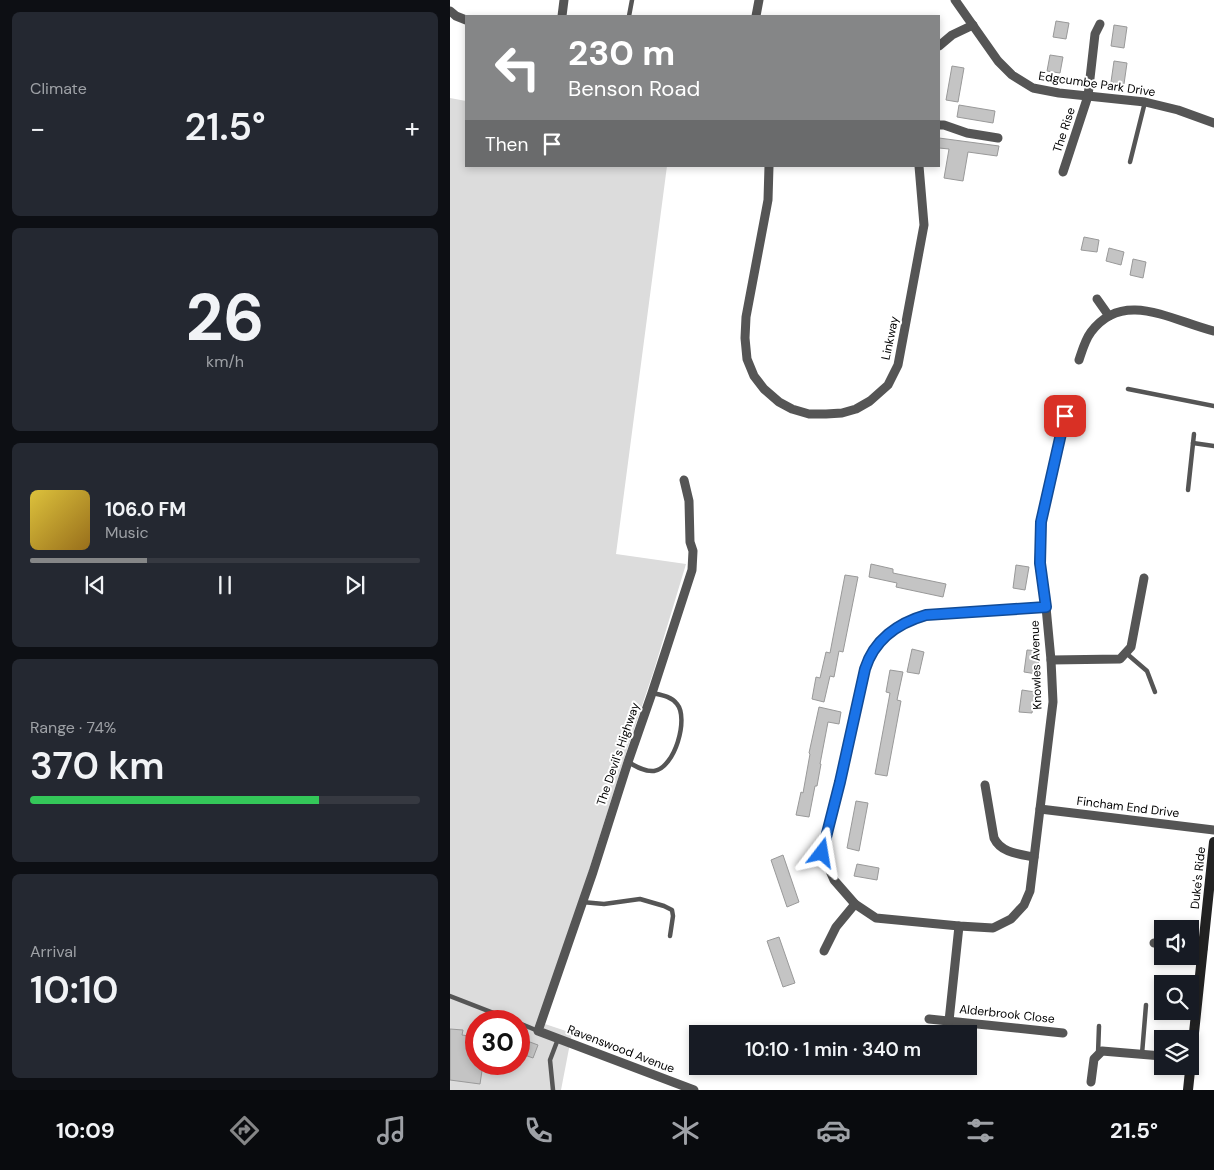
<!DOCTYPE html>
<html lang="en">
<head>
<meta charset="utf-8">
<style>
	body { margin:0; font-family:"DM Sans",sans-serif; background:#242831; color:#f1f3f6; height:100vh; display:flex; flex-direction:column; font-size:19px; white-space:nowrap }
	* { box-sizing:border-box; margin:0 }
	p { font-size:16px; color:#9ea1a6 }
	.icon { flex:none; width:28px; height:28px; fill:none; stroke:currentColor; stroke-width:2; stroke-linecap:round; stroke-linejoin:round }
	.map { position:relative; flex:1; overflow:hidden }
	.sheet { display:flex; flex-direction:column; gap:12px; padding:12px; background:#0d0f14; width:450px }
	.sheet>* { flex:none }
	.top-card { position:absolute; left:15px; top:15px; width:475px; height:152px; border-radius:0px; box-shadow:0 2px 8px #0003; background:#858687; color:#fff; overflow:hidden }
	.fabs { position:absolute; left:704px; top:920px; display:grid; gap:10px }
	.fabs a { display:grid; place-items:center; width:45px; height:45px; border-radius:0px; background:#171b24; box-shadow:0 2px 8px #0003; font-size:25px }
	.speed { position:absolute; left:15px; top:1010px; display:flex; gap:10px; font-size:25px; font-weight:700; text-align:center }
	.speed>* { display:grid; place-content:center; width:65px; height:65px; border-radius:50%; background:#171b24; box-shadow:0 2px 8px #0003; line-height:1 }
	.speed .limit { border:8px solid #d22; background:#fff; color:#111 }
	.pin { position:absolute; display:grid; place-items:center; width:42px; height:42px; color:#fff; margin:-21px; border-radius:10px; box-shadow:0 2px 8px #0006 }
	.me { position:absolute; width:55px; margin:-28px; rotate:14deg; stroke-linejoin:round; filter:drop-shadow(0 0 4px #0008) }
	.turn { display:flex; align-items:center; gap:18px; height:105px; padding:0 20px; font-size:22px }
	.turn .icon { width:65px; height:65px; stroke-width:2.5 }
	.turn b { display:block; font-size:35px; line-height:42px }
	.then { display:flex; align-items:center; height:48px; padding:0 20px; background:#0003; gap:10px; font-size:19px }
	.big { font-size:38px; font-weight:600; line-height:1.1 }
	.sheet .tile { flex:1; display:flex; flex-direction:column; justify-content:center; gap:8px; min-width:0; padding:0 18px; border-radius:8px; background:#242831 }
	.sheet .dial { align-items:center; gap:0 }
	.dial b { font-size:65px; line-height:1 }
	.song { display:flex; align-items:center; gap:15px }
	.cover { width:60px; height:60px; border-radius:8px; background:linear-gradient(135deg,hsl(50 70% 55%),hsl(40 70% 35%)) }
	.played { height:5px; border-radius:2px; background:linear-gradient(90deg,#858687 30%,#363941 30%) }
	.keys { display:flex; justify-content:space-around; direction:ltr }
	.heat { display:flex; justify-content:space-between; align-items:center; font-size:28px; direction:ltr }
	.charge { height:8px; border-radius:4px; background:linear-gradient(90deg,#34c759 74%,#363941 0) }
	.trip { position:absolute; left:239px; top:1025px; width:288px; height:50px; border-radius:0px; background:#171b24; box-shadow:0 2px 8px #0003; font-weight:600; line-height:50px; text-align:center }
	.dock { display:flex; height:80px; justify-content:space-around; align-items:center; background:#090b0e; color:#9ea1a6 }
	.dock .icon { width:35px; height:35px }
	.dock .active { color:#858687 }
	.dock b { font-size:22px; color:#f1f3f6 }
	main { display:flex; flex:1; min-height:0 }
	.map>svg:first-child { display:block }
	.green { fill:#dcdcdc; fill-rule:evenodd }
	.building { fill:#c4c4c4; stroke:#999 }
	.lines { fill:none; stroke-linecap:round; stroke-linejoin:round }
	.lane { stroke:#555; stroke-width:4.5 }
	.street { stroke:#555; stroke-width:9 }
	.secondary { stroke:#222; stroke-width:10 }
	.route-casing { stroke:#114b97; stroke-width:12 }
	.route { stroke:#1a73e8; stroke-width:9 }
	.labels { text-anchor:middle; stroke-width:4; stroke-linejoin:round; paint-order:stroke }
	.street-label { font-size:12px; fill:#000; stroke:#fff }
</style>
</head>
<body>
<main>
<section class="sheet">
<div class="tile"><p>Climate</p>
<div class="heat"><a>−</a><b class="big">21.5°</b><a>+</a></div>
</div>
<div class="tile dial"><b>26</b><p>km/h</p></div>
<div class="tile">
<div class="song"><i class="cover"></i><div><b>106.0 FM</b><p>Music</p></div></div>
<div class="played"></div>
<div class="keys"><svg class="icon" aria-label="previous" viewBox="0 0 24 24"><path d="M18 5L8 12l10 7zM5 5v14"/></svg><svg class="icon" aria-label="pause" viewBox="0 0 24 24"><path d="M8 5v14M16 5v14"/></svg><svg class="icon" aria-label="next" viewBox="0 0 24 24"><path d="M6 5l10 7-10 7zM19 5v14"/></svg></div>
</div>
<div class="tile"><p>Range · 74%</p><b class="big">370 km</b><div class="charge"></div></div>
<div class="tile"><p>Arrival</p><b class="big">10:10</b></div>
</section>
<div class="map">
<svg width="764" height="1090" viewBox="0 0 764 1090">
	<rect width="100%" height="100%" fill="#fff"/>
	<!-- green -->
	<path class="green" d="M0,98l16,3v65h201l-51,388 70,10 -32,106 -27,80 -38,120 -29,106 -15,48 27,9 -11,57h-111zM26,1021h43v43h-43z"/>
	<!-- building -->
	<g class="building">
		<path d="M606,21l13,2 -3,16 -13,-2z"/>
		<path d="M664,25l13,2 -3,21 -13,-2z"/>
		<path d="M600,55l13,2 -3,16 -13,-2z"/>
		<path d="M664,61l13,2 -3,21 -13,-2z"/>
		<path d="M502,66l12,2 -6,34 -12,-2z"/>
		<path d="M509,105l36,6 -2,12 -36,-6z"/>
		<path d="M489,138l60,8 -2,10 -29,-4 -5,29 -19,-3 5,-29 -10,-1z"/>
		<path d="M634,237l15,3 -2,12 -16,-2z"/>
		<path d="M659,248l15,4 -3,13 -15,-4z"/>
		<path d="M683,259l13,3 -3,16 -13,-3z"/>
		<path d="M421,564l22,5v4l53,11 -3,13 -47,-10 1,-4 -28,-6z"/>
		<path d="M566,565l13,2 -4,23 -12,-2z"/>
		<path d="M395,575l13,2 -15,75 -4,-1 -5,26 -4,-1 -6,26 -12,-3 4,-22 4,1 6,-26 4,1z"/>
		<path d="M462,649l12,3 -5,22 -12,-2z"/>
		<path d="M577,650l13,1 -3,23 -13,-2z"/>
		<path d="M440,670l13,2 -6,28 4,1 -14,75 -12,-2 15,-81 -4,-1z"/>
		<path d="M572,690l13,2 -3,21 -13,-1z"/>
		<path d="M369,707l22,5 -2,12 -11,-2 -8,42h1l-4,22h-2l-6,31 -13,-2 5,-23 2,1 7,-39 -1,-1z"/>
		<path d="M406,801l12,2 -9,48 -12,-3z"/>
		<path d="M333,855l16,47 -12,5 -16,-47z"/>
		<path d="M407,864l22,4 -2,12 -23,-4z"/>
		<path d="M329,937l16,46 -12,4 -16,-46z"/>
		<path d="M0,1029l13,1 -1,5 14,2v27h7l-3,20 -30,-4z"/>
		<path d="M69,1038l19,7 -5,13 -14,-5z"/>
	</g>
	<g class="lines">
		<!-- lane -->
		<g class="lane">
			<path d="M179,16l3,-16"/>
			<path d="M680,162l15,-60"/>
			<path d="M678,389l86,17"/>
			<path d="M743,443l21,3"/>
			<path d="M738,490l6,-56"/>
			<path d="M676,653l21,18 8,21"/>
			<path d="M178,762c7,4 17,10 26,9 21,-3 35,-53 23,-67 -6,-8 -16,-9 -25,-11"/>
			<path d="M132,902l22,2 36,-5 24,7 8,4 1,6 -3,20"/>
			<path d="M0,996l64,25"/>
			<path d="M69,1023l19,8"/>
			<path d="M648,1054l1,-28"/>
			<path d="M692,1054l4,-49"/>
			<path d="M103,1090l-3,-30 8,-21"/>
		</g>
		<!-- street -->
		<g class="street">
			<path d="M505,0l43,61 14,14 21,13 26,5 86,9 33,8 36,13"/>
			<path d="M0,11l6,5 10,4"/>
			<path d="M112,16l2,-16"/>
			<path d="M306,16l3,-16"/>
			<path d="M489,46l13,-11 21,-10"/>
			<path d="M489,125h5l23,8 31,5"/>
			<path d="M319,166l-1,34 -22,117 -1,21 2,21 7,17 10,13 15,13 13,7 17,5h17l16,-1 14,-4 14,-8 18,-16 10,-20 26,-140 -5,-59"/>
			<path d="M613,172l25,-76 7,-62 5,-10"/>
			<path d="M647,299l12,17"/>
			<path d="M629,360c3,-9 6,-20 12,-28 33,-44 83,-10 123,-1"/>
			<path d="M234,480l5,21 1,41 3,9 -1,19 -40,123 -24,69 -35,110 -55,159 156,59"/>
			<path d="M596,607l-120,8c-28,8 -52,25 -61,54l-25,113 -18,71 12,27 21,24 21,14 83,8 34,2 18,-9 13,-14 6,-14 23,-189 -2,-42 -5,-53 -7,-44 2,-41 24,-106"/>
			<path d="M601,660l69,-1 11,-12 13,-69"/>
			<path d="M535,785l9,53c7,15 25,16 40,19"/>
			<path d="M590,809l174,21"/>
			<path d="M704,943l8,1"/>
			<path d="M740,948l13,1"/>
			<path d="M374,951l12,-24 19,-23"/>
			<path d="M479,1019l134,14"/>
			<path d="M499,1021l10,-95"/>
			<path d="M641,1082l3,-23 8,-8 60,5"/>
		</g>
		<!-- secondary -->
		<path class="secondary" d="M738,1090l26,-248"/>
	</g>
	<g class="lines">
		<!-- route casing -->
		<g class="route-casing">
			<path id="route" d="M372,853l18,-71 25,-113c9,-29 33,-46 61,-54l120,-8 -6,-44 1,-41 24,-106"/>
		</g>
		<!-- route -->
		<use href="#route" class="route"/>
	</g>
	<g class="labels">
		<!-- street labels -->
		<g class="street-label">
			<text transform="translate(647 84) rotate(8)" y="4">Edgcumbe Park Drive</text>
			<text transform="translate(614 130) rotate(-72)" y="4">The Rise</text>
			<text transform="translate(440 338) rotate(-78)" y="4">Linkway</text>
			<text transform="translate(586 665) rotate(-92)" y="4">Knowles Avenue</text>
			<text transform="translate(168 754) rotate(-71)" y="4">The Devil's Highway</text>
			<text transform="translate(678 807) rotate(7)" y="4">Fincham End Drive</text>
			<text transform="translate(748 878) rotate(-84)" y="4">Duke's Ride</text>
			<text transform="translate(557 1014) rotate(6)" y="4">Alderbrook Close</text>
			<text transform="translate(171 1049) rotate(21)" y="4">Ravenswood Avenue</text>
		</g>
	</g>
</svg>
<div class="fabs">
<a><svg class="icon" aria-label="sound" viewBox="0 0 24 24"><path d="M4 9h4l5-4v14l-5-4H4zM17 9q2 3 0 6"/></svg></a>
<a><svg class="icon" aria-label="search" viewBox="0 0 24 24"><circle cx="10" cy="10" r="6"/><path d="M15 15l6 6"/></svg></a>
<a><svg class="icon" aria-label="layers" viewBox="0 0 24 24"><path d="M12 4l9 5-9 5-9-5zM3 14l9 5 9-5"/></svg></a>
</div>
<div class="speed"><div class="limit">30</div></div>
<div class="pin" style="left:615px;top:416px;background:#d93025"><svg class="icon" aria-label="arrive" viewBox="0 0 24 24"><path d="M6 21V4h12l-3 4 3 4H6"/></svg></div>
<svg class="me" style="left:372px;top:853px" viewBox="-20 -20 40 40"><path d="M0-17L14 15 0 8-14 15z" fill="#1a73e8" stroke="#fff" stroke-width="4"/></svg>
<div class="trip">10:10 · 1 min · 340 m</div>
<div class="top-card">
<div class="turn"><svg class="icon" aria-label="left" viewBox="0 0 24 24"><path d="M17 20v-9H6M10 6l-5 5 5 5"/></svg><div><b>230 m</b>Benson Road</div></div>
<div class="then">Then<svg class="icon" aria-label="arrive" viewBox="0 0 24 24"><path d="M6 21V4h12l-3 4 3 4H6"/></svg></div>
</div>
</div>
</main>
<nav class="dock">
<b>10:09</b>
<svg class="icon active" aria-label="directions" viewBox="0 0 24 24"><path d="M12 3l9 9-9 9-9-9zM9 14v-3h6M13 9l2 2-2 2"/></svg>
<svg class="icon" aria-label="music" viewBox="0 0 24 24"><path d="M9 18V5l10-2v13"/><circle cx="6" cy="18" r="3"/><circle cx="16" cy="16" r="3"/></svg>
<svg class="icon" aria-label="phone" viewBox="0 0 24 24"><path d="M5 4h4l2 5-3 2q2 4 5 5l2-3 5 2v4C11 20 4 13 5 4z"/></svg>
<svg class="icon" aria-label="climate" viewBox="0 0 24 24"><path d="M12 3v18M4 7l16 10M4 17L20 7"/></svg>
<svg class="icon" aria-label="car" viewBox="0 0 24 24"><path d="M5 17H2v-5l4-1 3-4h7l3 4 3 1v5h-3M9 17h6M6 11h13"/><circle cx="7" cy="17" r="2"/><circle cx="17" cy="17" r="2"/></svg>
<svg class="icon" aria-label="filters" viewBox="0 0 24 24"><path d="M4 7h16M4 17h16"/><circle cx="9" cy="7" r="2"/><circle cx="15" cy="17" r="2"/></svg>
<b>21.5°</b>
</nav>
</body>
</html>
